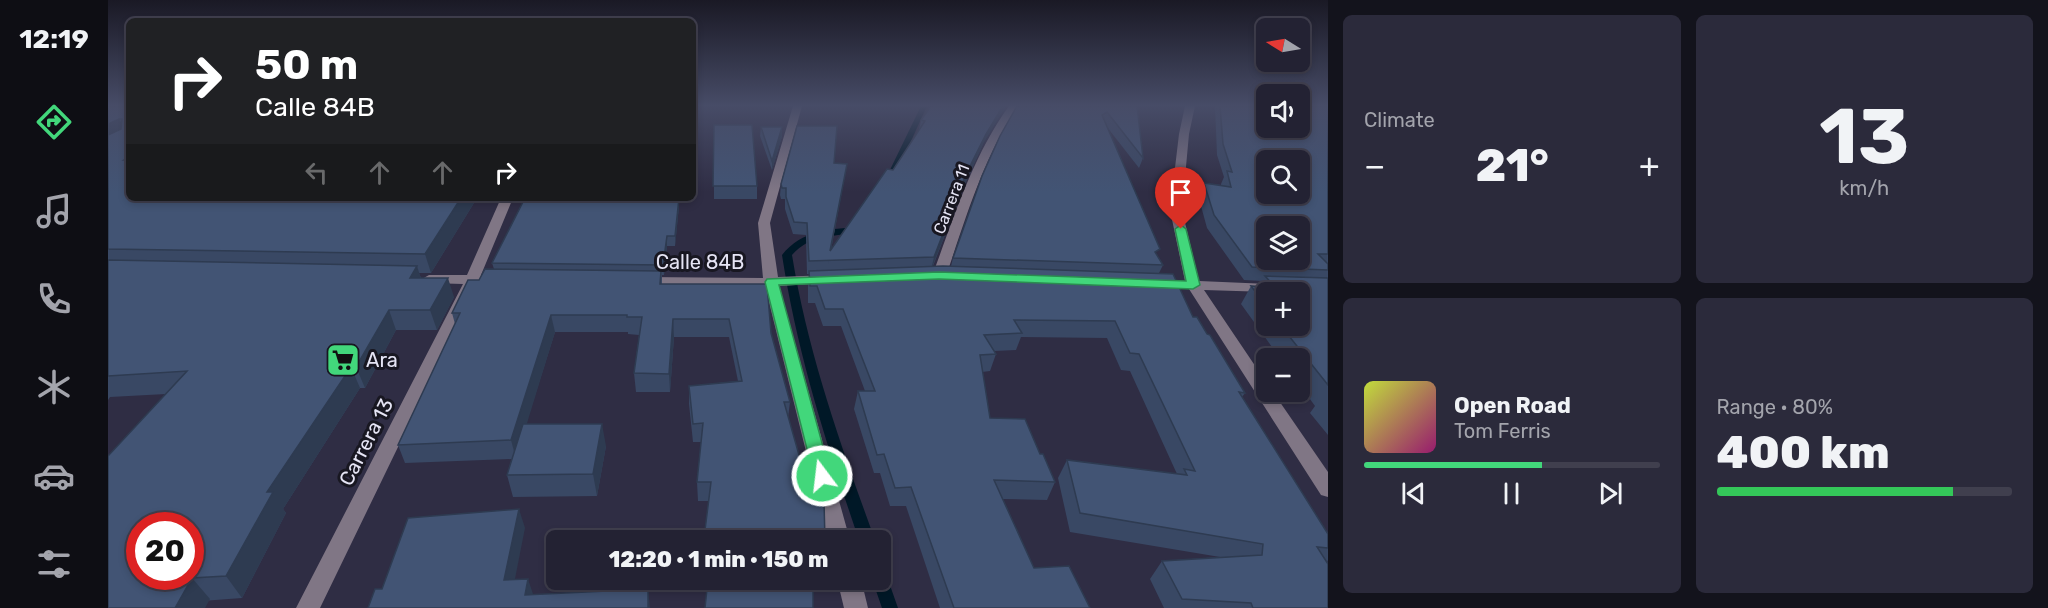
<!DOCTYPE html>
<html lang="en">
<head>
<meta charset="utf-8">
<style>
	body { margin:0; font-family:Rubik,sans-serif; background:#2b2a3b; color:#f1f3f6; height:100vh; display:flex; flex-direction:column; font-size:22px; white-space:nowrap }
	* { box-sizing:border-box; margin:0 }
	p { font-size:20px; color:#a3a4ac }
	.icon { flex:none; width:33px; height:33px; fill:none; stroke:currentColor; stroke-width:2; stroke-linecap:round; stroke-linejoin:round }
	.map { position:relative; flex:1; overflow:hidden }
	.details { display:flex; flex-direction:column; gap:15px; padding:15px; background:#13131c; width:720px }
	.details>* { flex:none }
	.hud { position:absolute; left:18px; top:18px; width:570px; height:183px; border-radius:9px; box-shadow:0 3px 9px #0003,0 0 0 2px #403f4e; background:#202124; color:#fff; overflow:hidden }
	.needle { width:39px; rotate:281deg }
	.tools { position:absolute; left:1148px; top:18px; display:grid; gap:12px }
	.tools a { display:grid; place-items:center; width:54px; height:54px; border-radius:9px; background:#232233; box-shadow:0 3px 9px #0003,0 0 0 2px #403f4e; font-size:30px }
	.speed { position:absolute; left:18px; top:512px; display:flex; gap:12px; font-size:30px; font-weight:700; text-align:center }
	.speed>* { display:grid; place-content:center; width:78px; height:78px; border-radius:50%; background:#232233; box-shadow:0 3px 9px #0003,0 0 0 2px #403f4e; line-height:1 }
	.speed .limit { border:9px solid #d22; background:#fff; color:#111 }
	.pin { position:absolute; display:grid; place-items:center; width:51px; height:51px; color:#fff; margin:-62px -26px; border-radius:50% 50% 50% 0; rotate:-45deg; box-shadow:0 0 6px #0007 }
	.pin .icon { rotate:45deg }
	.me { position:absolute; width:66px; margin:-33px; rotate:345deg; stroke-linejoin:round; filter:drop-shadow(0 0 4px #0008) }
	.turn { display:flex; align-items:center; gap:21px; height:126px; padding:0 30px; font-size:27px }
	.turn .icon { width:78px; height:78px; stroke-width:2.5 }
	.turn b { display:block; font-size:42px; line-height:51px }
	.lanes { display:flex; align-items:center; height:57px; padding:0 30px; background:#0003; justify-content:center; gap:30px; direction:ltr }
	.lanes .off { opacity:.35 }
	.big { font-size:45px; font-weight:800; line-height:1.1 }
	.details .card { flex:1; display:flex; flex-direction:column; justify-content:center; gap:9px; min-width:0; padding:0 21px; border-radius:9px; background:#2b2a3b }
	.details .dial { align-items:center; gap:0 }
	.dial b { font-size:78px; line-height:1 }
	.song { display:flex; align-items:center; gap:18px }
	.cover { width:72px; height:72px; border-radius:9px; background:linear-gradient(135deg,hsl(70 70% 55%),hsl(320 70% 35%)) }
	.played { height:6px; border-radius:3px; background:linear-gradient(90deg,#42d77b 60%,#403f4e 60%) }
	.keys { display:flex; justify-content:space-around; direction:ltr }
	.heat { display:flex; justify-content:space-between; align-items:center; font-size:33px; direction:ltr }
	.charge { height:9px; border-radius:4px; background:linear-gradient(90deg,#34c759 80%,#403f4e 0) }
	.details .tiles { flex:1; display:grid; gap:15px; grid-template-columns:repeat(2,1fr) }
	.trip { position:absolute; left:438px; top:530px; width:345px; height:60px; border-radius:9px; background:#232233; box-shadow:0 3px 9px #0003,0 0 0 2px #403f4e; font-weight:800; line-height:60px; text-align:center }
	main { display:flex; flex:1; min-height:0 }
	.menu { display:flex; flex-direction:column; width:108px; justify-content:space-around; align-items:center; background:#0e0e14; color:#a3a4ac }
	.menu .icon { width:42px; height:42px }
	.menu .active { color:#42d77b }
	.menu b { font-size:27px; color:#f1f3f6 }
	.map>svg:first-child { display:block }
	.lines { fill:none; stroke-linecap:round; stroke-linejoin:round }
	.stream { fill:#001827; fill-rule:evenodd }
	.minor { fill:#807685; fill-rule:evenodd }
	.wall { fill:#394864; fill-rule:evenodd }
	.shaded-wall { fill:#2e3b51 }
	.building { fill:#425474; stroke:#2e3b51; stroke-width:1.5; fill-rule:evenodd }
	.route { fill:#42d77b; stroke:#2b8c50; stroke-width:1.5 }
	.labels { text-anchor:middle; stroke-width:6; stroke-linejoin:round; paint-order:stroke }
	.far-street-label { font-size:16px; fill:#e6e5f5; stroke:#181721 }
	.street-label { font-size:20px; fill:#e6e5f5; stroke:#181721 }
	.poi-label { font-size:20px; fill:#e6e5f5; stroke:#181721; text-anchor:start }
</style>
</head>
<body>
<main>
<nav class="menu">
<b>12:19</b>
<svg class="icon active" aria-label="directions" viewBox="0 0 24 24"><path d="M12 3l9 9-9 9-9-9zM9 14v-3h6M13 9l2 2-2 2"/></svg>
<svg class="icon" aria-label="music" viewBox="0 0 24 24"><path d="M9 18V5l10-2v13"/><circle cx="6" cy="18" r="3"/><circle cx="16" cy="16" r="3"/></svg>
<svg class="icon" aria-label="phone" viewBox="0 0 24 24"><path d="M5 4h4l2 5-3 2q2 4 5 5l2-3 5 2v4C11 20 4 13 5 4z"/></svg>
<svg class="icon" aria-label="climate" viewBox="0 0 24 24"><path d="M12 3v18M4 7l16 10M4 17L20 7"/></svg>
<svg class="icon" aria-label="car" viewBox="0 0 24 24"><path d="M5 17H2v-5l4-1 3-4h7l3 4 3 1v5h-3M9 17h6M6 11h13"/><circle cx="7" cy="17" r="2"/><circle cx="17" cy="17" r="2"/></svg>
<svg class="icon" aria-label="filters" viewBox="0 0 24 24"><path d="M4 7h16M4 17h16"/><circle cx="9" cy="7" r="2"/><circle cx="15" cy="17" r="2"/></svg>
</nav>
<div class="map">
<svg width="1220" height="608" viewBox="0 0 1220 608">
	<rect width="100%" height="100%" fill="#2f2d44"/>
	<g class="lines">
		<!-- stream -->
		<g class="stream">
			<path d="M813,106h6l-31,68 -1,2h-6l-1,-2z"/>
			<path d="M751,227l3,1 1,2 -1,2c-26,5 -51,1 -70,23 16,99 49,191 83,285h-16c-32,-94 -62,-187 -77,-285 20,-25 48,-26 77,-28z"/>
			<path d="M772,572l6,2 12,34h-16l-10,-29h8z"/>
		</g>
		<!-- minor -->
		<g class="minor">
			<path d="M685,106h9l-32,117 8,54 50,-2 7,4 -7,4 -49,3 71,254h-22l-63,-254 -123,-1 -7,-4 7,-4 121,1 -5,-55z"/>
			<path d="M901,106h9c-35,52 -52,112 -72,170l-7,4 -5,-1 -2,-3c22,-58 40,-119 77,-170z"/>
			<path d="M1077,106h10l-6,28 -7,76 17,71 70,3 7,4 -7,4 -65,-2 62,92v10h7l55,80v25l-7,-2 -132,-206 -31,-1 -7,-4 7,-4 27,1 -15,-71 9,-76z"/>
			<path d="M393,198h12l-32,77 17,1 7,4 -7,4h-21l-157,324h-24l167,-324 -34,-1 -7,-4 7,-4h38z"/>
			<path d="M729,579h24l7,29h-24z"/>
		</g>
	</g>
	<!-- wall -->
	<g class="wall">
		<path d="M0,106h21v92h348l-46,75h-12l2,5 33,19 -17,33h-41l-31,58h-5l-77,121 3,4 -44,85 -134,10 58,-214 -56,3 -2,3z"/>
		<path d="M823,106l52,38 -19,42 -31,80h18l2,-8 64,-152h120l6,52 -4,10 -32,-41 50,129 6,9 -4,8 48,61 38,59 -3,4 86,137v26l-1,2 1,46h-164l-14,-29 12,-18 58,-4 -150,-25 -12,-54 9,-18 110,14 -47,-103 -9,-1 -14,-32 -86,-1 -5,13 -22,1 2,3 -6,17 -8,1 8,46 50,36 15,28 -8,18 -44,-1 31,69 56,40h-150l-34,-102h-16l-10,-33h-6l-20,-64 4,-18h7l-24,-65h-18l-8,-23h-7v-16l1,-13h-2l-1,-39 -13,-1 -8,-25v-10h-4l-1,-4 1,-11 53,-21 11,12 -14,75 62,-80 26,-40 2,-10z"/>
		<path d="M1107,106h113v329l-18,-22 5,-7 -16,-22v-26h-19l-39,-54 10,-18 8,1 4,-6 -19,-1 -37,-52 -9,-33 6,-12 17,2v-1l3,-7 -7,-22zM1158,292l33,34h-33z"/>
		<path d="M606,125l43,61v13h-43z"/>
		<path d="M653,127h21v9l-10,34 -12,-34z"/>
		<path d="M571,206l-4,40h-8l-3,29h-2v9l109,49 19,69 -2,16 22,79 15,43h-121l5,-39h-11l-1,-19 4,-40h-8l-4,-38v-18l49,-5 -9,-44h-55l-4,55h-34l-2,-19 5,-38 -11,-1v-2h-73l-29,92 80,22 -9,50 -84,1 -6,-22 5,-16 -107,4 -7,-18 57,-121 -3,-11 27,-33 15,-11 -2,-6z"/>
	</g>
	<!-- shaded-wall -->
	<g class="shaded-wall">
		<path d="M895,106h3l-23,38 -19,42 -33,84 3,-13 32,-83 20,-40z"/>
		<path d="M11,119l9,15 -20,10v-20z"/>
		<path d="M674,127v9l-10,34v-9z"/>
		<path d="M739,164l-2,11 -17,89 2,-13z"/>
		<path d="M353,198h16l-46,75 -6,-19z"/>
		<path d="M571,198v8l-4,40v-10z"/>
		<path d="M559,236v10l-3,29 -1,-10z"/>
		<path d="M309,266l6,19 -13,-7z"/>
		<path d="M340,278l6,19 -17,33 -7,-20z"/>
		<path d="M281,310l7,20 -31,58 -9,-21z"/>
		<path d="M443,315l4,17 -39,127 -5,-19z"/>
		<path d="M565,319l1,18 -4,55 -1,-18z"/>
		<path d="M243,367l9,21 -77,121 3,4 -44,85 -16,-22 41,-84z"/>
		<path d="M494,424l4,22 -9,50 -4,-22z"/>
		<path d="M411,509l6,19 -14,71 -7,-19z"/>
		<path d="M84,578l18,21 -5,9h-30z"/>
		<path d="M420,579l6,18 -9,-2z"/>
		<path d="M540,589l2,19h-2z"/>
	</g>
	<!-- building -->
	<g class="building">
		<path d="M0,106h21v51l-5,3h5v38h332l-36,56 -317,-5v-114l13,-6 1,-10h-3l-11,5z"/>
		<path d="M823,106h72l-17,28 -20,40 -32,83 -125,4 -2,-38 -13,-1 -8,-25v-9h-4l-1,-4 16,-58h40l-3,37 13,1 -17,87 57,-82 6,1 32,-49 -4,-1z"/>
		<path d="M909,106h120l6,52 -36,-46 -5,3 58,134 -5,3 8,13 -210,-7 29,-82 18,-40z"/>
		<path d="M1112,106h46v22h33v-22h29v148h-10l10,10v6l-76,-3 -38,-52 -10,-32 27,4 -4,-16 5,1 -9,-28zM1158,160h33v34h-33zM1158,226h33v34h-33z"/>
		<path d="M606,125h38l5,61h-44z"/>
		<path d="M653,127h21l-10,34z"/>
		<path d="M417,198h154l-4,38h-8l-4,29 -171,-2z"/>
		<path d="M0,260l309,6 -7,12h38l-18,32h-41l-33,57h-5l-84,125h6l-47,84 -34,2 -17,30h-67v-152l79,-85 -79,5zM32,525h50v51h-50z"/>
		<path d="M835,266l230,8 20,43h4l10,17 3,1 35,58 -6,-1 89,142v14l-11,-1 11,17v44h-75l-2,-5 -69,-4 -20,-38 100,-6 1,-11 -183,-31 -13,-53 120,15 -3,-6 11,2 -56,-117 -9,-1 -15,-32 -101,-1 8,13 -38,2 12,19 -16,1 10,63 35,1 15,35h3l12,28 -61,-2 40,88 35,-2 21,42h-136l-43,-121 -16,1 -11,-34 -7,1 -19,-64h17l-32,-82h-18l-8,-23h-7l-1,-15z"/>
		<path d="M377,269l176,2 -1,13h107l4,49 19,69h-6l17,60 10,1 -1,34 13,1 1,4 1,38h-112v-1l-9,-1 7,-56h-14l6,-59 -10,1 -4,-38 53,-5 -13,-62h-56l-4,55 -35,-1 8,-56h-15v-2h-76l-40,125 -113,5 62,-132h-8l16,-33h11z"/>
		<path d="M1157,276l63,2v107l-47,-59h18v-34h-33v14l-15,-20 25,2z"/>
		<path d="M415,424h79l-9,50 -86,1z"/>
		<path d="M411,509l-15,71 24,-1 -3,16 123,-6v19h-280l7,-19h7l26,-71z"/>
		<path d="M600,579h105v29h-108z"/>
	</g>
	<!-- sky -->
	<linearGradient id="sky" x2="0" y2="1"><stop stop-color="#1a1925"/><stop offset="0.55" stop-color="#474c67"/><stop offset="1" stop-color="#474c67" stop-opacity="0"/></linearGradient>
	<rect width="1220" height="192" fill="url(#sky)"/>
	<!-- route -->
	<path class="route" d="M1073,225l5,4 14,56 -7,4 -254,-10 -160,6 52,191 -3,5 -6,2 -7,-2 -50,-199 2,-3 172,-7 247,9 -11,-52z"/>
	<!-- icons -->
	<defs>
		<g id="supermarket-square" transform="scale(1.725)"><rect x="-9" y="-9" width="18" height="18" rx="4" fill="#42d77b" stroke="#181721"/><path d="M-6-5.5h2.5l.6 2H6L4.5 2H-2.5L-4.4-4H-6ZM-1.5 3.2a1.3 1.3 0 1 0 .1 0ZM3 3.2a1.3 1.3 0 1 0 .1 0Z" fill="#111"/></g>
	</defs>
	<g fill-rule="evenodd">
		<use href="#supermarket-square" x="235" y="360"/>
	</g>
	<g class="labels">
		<!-- far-street labels -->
		<g class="far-street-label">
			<text transform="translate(843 199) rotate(-69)" y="6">Carrera 11</text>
		</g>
		<!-- street labels -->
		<g class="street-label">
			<text x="592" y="269">Calle 84B</text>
			<text transform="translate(258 442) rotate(-63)" y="7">Carrera 13</text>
		</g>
		<!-- poi labels -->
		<g class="poi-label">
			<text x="258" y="367">Ara</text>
		</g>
	</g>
</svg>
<div class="tools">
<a><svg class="needle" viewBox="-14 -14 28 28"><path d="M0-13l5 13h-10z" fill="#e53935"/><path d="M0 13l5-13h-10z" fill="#a3a4ac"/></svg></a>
<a><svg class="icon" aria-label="sound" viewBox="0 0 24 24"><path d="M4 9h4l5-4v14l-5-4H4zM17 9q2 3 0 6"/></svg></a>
<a><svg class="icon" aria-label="search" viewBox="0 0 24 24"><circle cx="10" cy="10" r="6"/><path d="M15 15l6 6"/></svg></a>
<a><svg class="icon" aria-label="layers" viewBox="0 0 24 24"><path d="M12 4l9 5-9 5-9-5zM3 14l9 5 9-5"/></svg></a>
<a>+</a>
<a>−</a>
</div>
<div class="speed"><div class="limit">20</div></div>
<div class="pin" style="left:1073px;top:229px;background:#d93025"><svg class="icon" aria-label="arrive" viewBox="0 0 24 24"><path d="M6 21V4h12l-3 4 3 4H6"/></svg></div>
<svg class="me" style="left:714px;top:476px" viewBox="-20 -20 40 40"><circle r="17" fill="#42d77b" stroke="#fff" stroke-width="3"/><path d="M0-11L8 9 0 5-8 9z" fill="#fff"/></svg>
<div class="trip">12:20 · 1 min · 150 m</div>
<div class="hud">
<div class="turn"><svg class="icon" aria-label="right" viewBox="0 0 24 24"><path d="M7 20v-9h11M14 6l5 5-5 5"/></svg><div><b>50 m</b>Calle 84B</div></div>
<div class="lanes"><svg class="icon off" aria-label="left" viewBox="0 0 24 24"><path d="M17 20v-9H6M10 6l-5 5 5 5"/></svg><svg class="icon off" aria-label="ahead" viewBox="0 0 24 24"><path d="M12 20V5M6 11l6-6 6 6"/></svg><svg class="icon off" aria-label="ahead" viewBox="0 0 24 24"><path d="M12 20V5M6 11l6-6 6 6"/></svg><svg class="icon" aria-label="right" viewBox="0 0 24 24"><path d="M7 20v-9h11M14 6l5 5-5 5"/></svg></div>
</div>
</div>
<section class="details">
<div class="tiles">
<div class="card"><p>Climate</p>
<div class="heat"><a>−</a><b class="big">21°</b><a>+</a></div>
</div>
<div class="card dial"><b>13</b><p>km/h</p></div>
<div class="card">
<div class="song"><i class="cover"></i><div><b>Open Road</b><p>Tom Ferris</p></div></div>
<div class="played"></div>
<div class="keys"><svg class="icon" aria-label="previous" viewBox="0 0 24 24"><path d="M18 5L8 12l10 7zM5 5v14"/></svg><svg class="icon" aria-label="pause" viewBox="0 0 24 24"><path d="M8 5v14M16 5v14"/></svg><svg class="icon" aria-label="next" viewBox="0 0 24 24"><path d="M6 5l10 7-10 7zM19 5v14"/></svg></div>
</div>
<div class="card"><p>Range · 80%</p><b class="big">400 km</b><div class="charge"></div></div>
</div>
</section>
</main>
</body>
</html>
